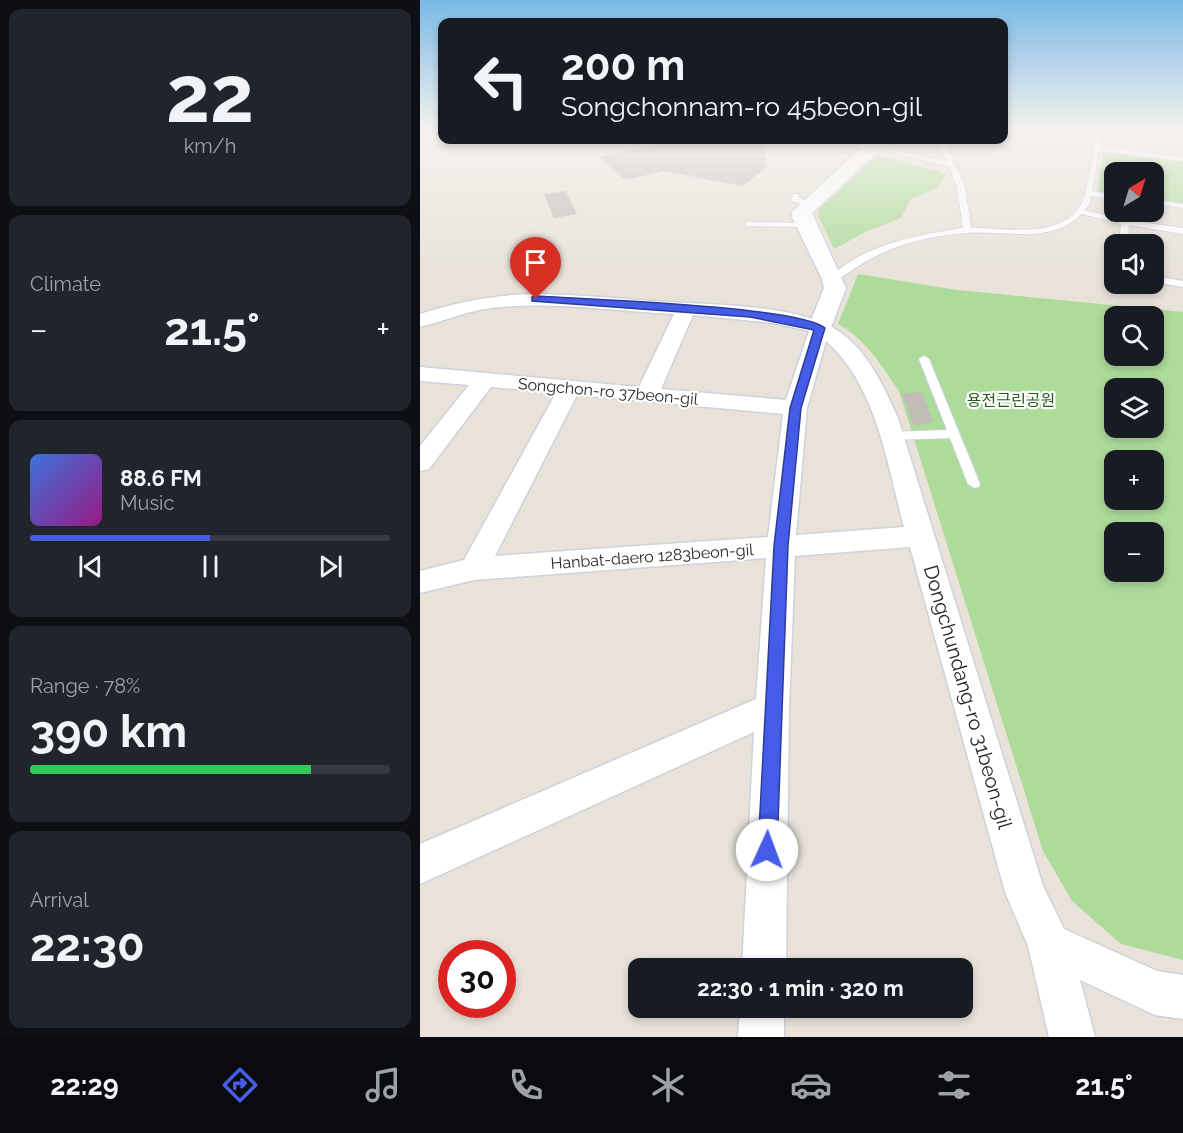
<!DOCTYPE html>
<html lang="en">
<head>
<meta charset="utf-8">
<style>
	body { margin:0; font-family:Raleway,"Noto Sans KR",sans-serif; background:#20242c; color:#f1f3f6; height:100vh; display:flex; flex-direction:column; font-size:22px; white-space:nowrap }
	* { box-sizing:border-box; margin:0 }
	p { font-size:20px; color:#9ea1a6 }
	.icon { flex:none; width:33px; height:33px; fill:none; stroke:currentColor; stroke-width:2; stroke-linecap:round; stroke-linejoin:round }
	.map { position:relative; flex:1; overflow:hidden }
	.details { display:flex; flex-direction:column; gap:9px; padding:9px; background:#0d0f14; width:420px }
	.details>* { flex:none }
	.top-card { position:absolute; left:18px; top:18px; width:570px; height:126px; border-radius:12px; box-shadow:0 3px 9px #0003; background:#171b24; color:#f1f3f6; overflow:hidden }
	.needle { width:39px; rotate:38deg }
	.buttons { position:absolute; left:684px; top:162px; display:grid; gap:12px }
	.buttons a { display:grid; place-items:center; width:60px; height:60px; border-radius:12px; background:#171b24; box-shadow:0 3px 9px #0003; font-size:30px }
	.speed { position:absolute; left:18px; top:940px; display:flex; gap:12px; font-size:30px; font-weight:700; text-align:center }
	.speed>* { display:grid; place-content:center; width:78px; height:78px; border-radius:50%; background:#171b24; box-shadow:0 3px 9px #0003; line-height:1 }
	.speed .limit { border:9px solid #d22; background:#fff; color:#111 }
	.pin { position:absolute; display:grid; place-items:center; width:51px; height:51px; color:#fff; margin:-62px -26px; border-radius:50% 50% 50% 0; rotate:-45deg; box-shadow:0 0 6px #0007 }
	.pin .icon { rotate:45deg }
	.me { position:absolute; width:66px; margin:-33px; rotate:2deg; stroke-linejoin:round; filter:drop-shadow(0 0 4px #0008) }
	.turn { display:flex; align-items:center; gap:21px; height:126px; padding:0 24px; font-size:27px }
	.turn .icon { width:78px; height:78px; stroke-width:2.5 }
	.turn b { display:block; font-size:42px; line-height:51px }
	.big { font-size:45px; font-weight:700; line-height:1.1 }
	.details .widget { flex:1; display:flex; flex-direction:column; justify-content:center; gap:9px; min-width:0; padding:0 21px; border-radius:12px; background:#20242c }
	.details .dial { align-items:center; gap:0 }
	.dial b { font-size:78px; line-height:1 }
	.song { display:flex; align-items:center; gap:18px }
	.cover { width:72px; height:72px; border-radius:9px; background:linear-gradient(135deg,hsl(220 70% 55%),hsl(310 70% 35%)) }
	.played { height:6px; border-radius:3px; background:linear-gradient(90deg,#455ce9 50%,#363941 50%) }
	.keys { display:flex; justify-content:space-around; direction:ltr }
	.heat { display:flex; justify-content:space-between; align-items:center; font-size:33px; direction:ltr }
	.charge { height:9px; border-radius:4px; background:linear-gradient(90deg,#34c759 78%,#363941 0) }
	.trip { position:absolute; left:208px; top:958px; width:345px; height:60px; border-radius:12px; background:#171b24; box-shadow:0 3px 9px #0003; font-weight:700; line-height:60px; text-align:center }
	.tabs { display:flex; height:96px; justify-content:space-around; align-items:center; background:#090b0e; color:#9ea1a6 }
	.tabs .icon { width:42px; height:42px }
	.tabs .current { color:#455ce9 }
	.tabs b { font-size:27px; color:#f1f3f6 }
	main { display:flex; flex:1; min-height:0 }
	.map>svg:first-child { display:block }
	.green { fill:#addb9a; fill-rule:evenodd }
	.building { fill:#c1bcb5 }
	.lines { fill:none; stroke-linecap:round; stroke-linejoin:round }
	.service-casing { stroke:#cfd1df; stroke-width:2 }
	.minor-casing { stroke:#cfd1df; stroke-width:3 }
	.tertiary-casing { stroke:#cfd1df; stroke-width:3 }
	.service { fill:#fff; fill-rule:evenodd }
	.minor { fill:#fff; fill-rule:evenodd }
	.tertiary { fill:#fff; fill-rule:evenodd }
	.route { fill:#455ce9; stroke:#2d3c97; stroke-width:1.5 }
	.labels { text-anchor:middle; stroke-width:4.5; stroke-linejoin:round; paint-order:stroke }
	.street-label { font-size:16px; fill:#272727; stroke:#fff }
	.park-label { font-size:16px; fill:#295c1f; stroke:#fff }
	.near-street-label { font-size:20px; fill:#272727; stroke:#fff }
</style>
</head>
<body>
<main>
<section class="details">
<div class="widget dial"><b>22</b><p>km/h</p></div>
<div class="widget"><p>Climate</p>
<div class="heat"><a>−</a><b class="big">21.5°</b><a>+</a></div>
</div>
<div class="widget">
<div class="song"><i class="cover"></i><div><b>88.6 FM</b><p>Music</p></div></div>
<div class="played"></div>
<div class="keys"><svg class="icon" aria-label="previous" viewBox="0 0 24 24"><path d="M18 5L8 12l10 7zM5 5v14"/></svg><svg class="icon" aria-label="pause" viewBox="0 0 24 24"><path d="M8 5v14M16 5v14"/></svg><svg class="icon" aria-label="next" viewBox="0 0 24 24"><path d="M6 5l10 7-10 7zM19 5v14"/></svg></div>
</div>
<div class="widget"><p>Range · 78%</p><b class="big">390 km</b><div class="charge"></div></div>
<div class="widget"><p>Arrival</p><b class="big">22:30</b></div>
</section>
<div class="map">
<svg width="763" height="1037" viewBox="0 0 763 1037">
	<rect width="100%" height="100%" fill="#e8e2d9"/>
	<!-- green -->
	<g class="green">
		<path d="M694,153l69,9v41l-29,-4v-27h-40v22l-16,-2 5,-38z"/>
		<path d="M458,155l63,17 5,4 -10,12 -25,11 -10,19 -34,13 -33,18 -16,-34 1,-6z"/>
		<path d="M438,274l99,16 226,22v648l-62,-16 -49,-43 -29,-50 -144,-460c-18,-26 -33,-52 -61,-67zM694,316h40v40h-40zM694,388h40v40h-40zM694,460h40v40h-40zM694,532h40v40h-40z"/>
	</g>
	<!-- building -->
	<g class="building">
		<path d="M234,140h109l3,28 -24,18 -79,-15 -38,9 -26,-23 61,-13z"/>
		<path d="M146,191l11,23 -23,4 -10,-24z"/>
		<path d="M502,392l11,30 -19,4 -12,-32z"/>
	</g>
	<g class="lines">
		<!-- service casing -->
		<g class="service-casing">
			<g id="service">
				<path d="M677,130h6l-3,17 83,10v4l-84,-10 -7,40 22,4v4l-23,-3 -1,7 -6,7 41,10 58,8v6l-54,-9 -2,19h-8l2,-21 -40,-9c-29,31 -75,16 -113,19 -18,1 -38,4 -55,9 -32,9 -50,20 -77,39l-8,-2c36,-35 87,-43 135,-51l-6,-41 -8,-21 -78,-18v-2l76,15 -9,-21h6l21,47 6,41c35,0 91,12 111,-25 6,-12 12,-57 15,-73z"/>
				<path d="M373,194h6v4l15,5 -4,2 -19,-4z"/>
				<path d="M734,200l29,4v4l-29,-4z"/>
				<path d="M326,222l60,1 4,2 -4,2 -57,-1h-3z"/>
				<path d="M734,276l29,5v6l-29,-5z"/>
				<path d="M504,356l5,3 51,125 -1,3 -5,1 -6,-4 -18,-46 -59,2 -6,-4 6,-4 56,-2 -28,-71z"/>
			</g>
		</g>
		<!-- minor casing -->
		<g class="minor-casing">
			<g id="minor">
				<path d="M417,140h22l19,4 2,3 -7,4 -34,-8z"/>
				<path d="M111,294c41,0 81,4 122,7 50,4 148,2 187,31 28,20 44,55 58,86l145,468 21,43 93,42 26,4v44l-28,-4 -75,-35 15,57h-46l-21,-91 -23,-54 -95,-345 -115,9 -6,152 -3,261h-44l12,-237 -334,152v-40l336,-145 10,-141 -292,22 -54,13v-22l44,-11 92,-167 -65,-6 -62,82 -9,2v-25l49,-61 -49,-4v-14l219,20 35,-73c-61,-3 -122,-13 -183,-6 -25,3 -47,13 -71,19v-13c37,-12 72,-19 111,-20zM273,315l80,8 36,8 -23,69 -125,-11zM406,341c51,45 61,123 78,186l-108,8 11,-127zM157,395l206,19 -15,123 -273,19z"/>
				<path d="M320,1008h44v29h-46z"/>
			</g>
		</g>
		<!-- tertiary casing -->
		<g class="tertiary-casing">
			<path id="tertiary" d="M449,140h16l-6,11 -67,62 34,75 -17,45 -9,2 -9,-2 -3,-5 16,-40 -2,-9 -30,-62v-5z"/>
		</g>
		<!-- service -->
		<use href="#service" class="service"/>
		<!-- minor -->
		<use href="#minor" class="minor"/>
		<!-- tertiary -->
		<use href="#tertiary" class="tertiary"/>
	</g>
	<!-- sky -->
	<linearGradient id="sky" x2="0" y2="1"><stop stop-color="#79b9e6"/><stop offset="0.47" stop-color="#f5f2ee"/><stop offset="1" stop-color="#f5f2ee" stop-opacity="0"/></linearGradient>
	<rect width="763" height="275" fill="url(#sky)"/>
	<!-- route -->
	<path class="route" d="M116,296c47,3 262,10 289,32l-24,80 -13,138 -11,304 -3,7 -7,3 -7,-3 -2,-7 16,-304 16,-138 24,-78 -64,-13 -218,-16v-4z"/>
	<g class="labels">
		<!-- street labels -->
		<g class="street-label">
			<text transform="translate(188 391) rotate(5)" y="6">Songchon-ro 37beon-gil</text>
			<text transform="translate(232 556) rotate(-4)" y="6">Hanbat-daero 1283beon-gil</text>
		</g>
		<!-- park labels -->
		<g class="park-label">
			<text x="591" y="406">용전근린공원</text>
		</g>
		<!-- near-street labels -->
		<g class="near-street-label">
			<text transform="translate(548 697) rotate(74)" y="7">Dongchundang-ro 31beon-gil</text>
		</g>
	</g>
</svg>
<div class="buttons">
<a><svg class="needle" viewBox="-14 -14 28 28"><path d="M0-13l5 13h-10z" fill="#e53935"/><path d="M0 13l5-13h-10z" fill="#9ea1a6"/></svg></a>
<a><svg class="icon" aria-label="sound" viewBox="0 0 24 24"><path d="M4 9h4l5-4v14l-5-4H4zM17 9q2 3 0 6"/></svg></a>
<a><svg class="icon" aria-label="search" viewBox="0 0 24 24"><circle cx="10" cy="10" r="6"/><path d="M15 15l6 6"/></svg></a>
<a><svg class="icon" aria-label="layers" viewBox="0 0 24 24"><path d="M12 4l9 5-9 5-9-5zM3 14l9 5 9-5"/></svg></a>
<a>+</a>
<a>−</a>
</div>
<div class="speed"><div class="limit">30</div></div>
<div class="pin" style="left:116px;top:299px;background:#d93025"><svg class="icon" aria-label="arrive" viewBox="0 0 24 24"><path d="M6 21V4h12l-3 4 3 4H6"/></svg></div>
<svg class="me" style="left:347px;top:850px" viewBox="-20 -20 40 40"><circle r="19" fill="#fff"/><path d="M0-13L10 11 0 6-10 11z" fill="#455ce9"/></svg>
<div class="trip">22:30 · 1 min · 320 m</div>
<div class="top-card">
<div class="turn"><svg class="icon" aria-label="left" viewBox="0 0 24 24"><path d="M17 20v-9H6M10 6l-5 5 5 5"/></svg><div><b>200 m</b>Songchonnam-ro 45beon-gil</div></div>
</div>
</div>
</main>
<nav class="tabs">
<b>22:29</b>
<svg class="icon current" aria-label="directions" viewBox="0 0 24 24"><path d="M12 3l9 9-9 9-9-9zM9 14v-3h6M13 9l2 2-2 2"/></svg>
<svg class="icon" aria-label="music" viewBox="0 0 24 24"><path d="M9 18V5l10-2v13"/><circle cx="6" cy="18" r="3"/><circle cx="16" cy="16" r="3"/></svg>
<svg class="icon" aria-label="phone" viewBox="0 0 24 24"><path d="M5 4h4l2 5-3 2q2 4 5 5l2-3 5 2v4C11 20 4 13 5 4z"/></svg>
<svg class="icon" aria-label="climate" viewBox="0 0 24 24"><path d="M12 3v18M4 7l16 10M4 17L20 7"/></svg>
<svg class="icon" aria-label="car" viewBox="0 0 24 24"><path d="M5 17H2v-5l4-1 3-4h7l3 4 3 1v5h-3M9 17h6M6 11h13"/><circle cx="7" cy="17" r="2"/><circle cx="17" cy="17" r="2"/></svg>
<svg class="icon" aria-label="filters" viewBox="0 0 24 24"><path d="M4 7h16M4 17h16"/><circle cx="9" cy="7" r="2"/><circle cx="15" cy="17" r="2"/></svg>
<b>21.5°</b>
</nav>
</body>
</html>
